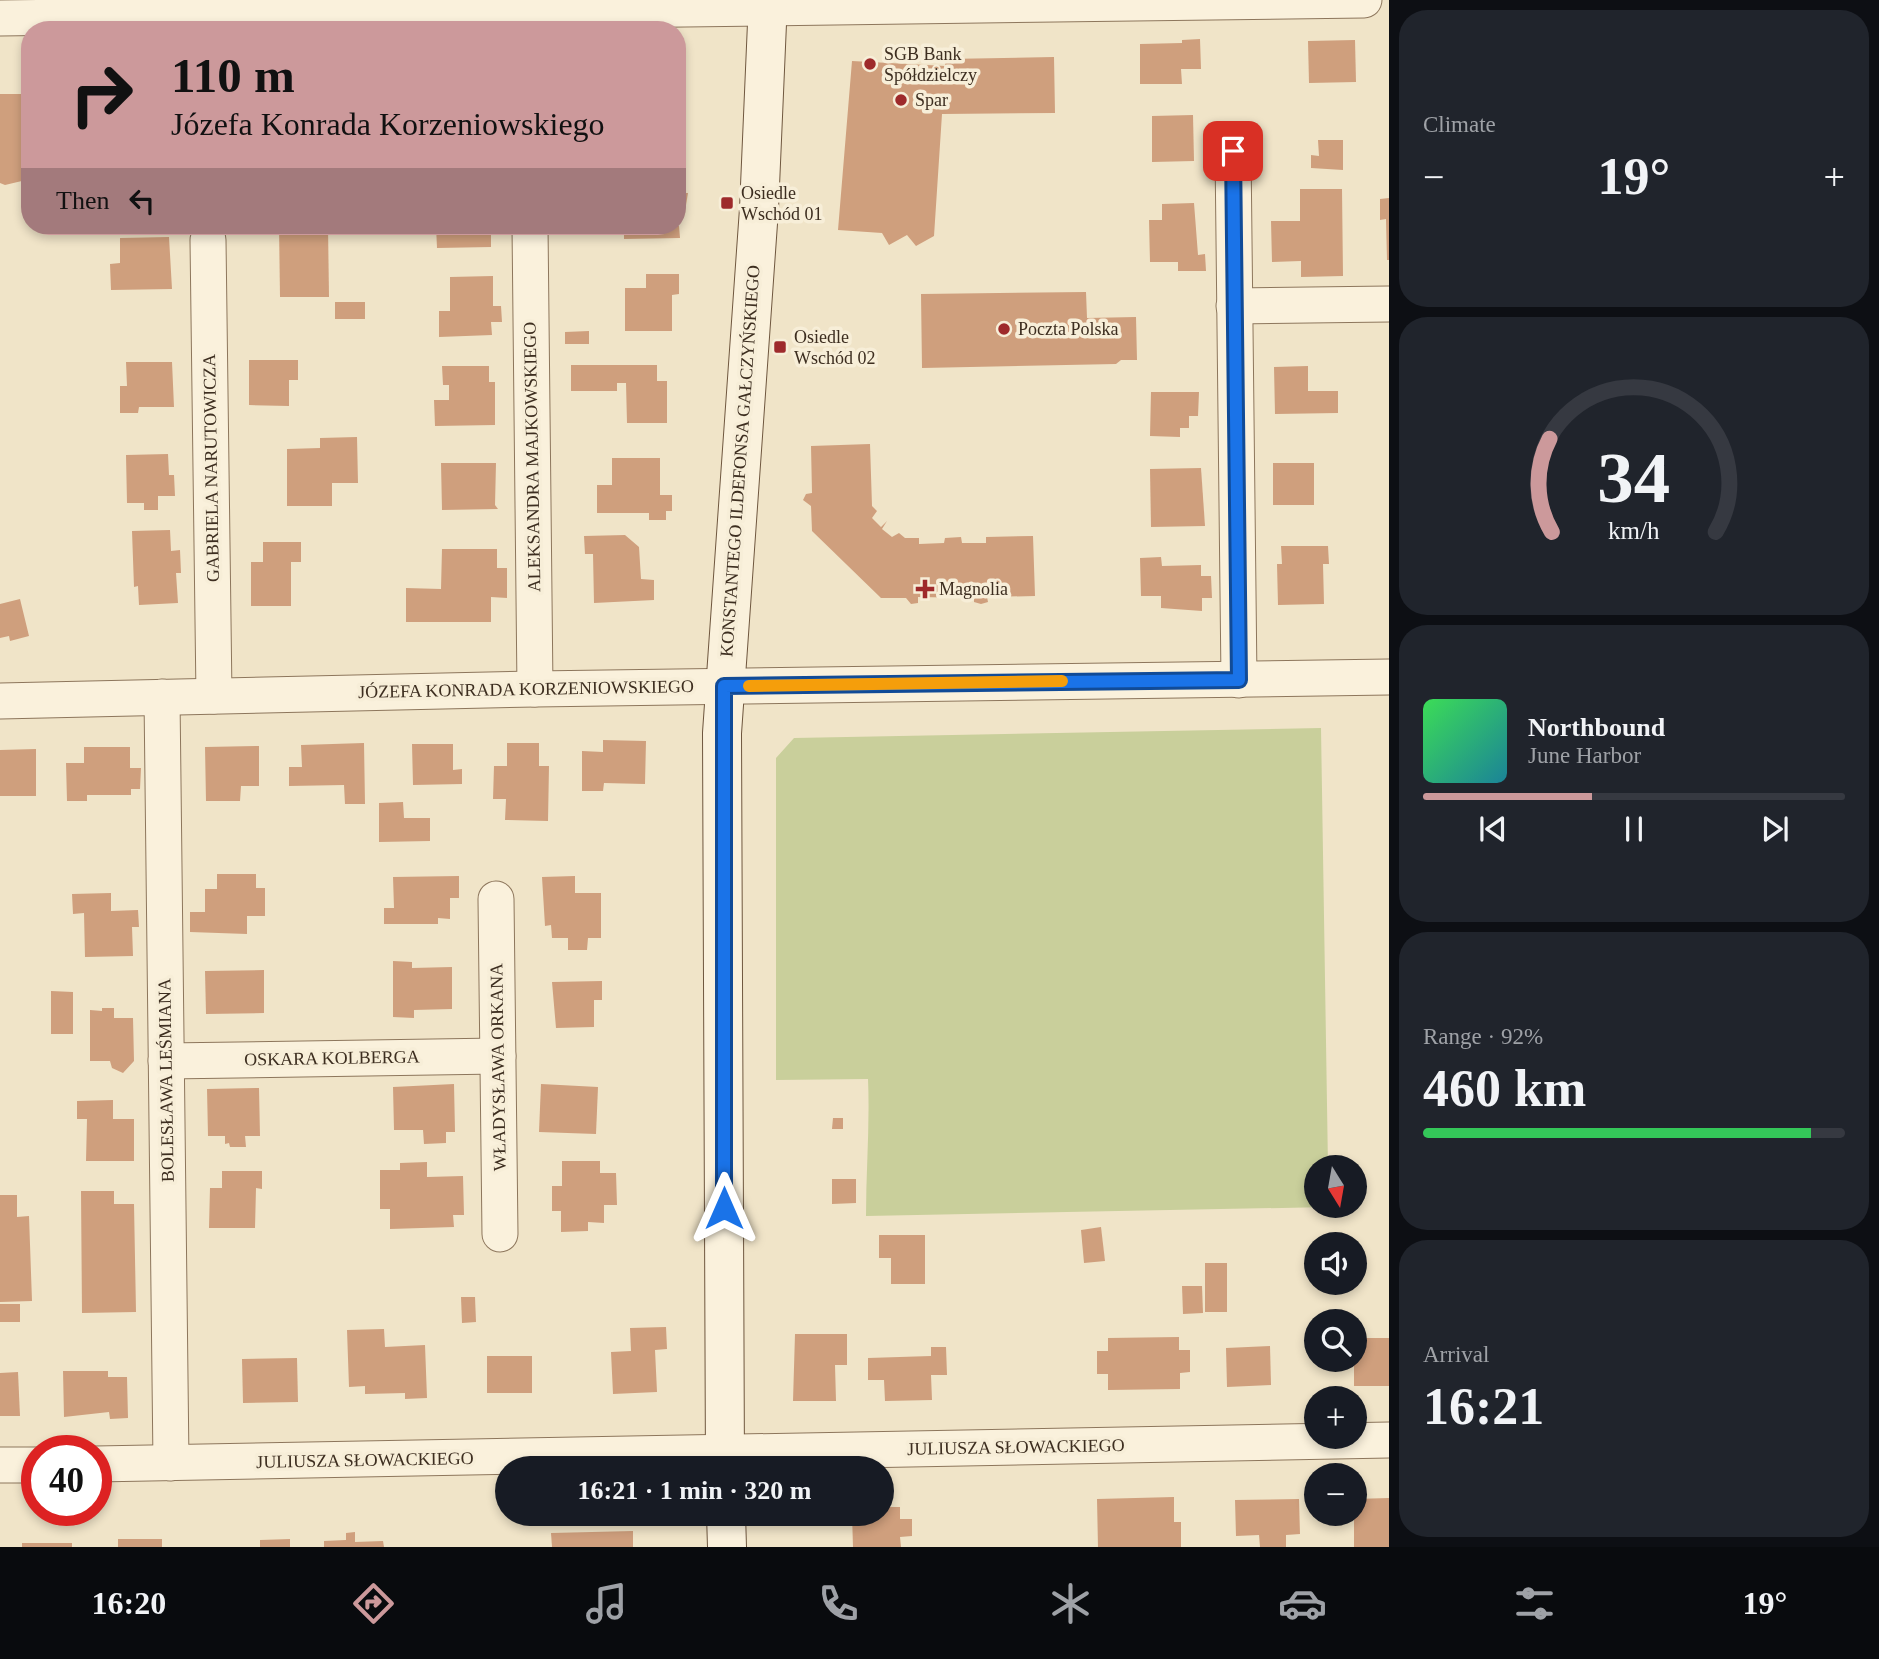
<!DOCTYPE html>
<html lang="en">
<head>
<meta charset="utf-8">
<style>
	body { margin:0; font-family:"Times New Roman",serif; background:#20242c; color:#f1f3f6; height:100vh; display:flex; flex-direction:column; font-size:26px; white-space:nowrap }
	* { box-sizing:border-box; margin:0 }
	p { font-size:23px; color:#9ea1a6 }
	.icon { flex:none; width:38px; height:38px; fill:none; stroke:currentColor; stroke-width:2; stroke-linecap:round; stroke-linejoin:round }
	.map { position:relative; flex:1; overflow:hidden }
	.sheet { display:flex; flex-direction:column; gap:10px; padding:10px; background:#0d0f14; width:490px }
	.sheet>* { flex:none }
	.banner { position:absolute; left:21px; top:21px; width:665px; height:214px; border-radius:28px; box-shadow:0 4px 10px #0003; background:#cc999b; color:#111; overflow:hidden }
	.needle { width:46px; rotate:169deg }
	.buttons { position:absolute; left:1304px; top:1155px; display:grid; gap:14px }
	.buttons a { display:grid; place-items:center; width:63px; height:63px; border-radius:50%; background:#171b24; box-shadow:0 4px 10px #0003; font-size:35px }
	.speed { position:absolute; left:21px; top:1435px; display:flex; gap:14px; font-size:35px; font-weight:700; text-align:center }
	.speed>* { display:grid; place-content:center; width:91px; height:91px; border-radius:50%; background:#171b24; box-shadow:0 4px 10px #0003; line-height:1 }
	.speed .limit { border:10px solid #d22; background:#fff; color:#111 }
	.pin { position:absolute; display:grid; place-items:center; width:60px; height:60px; color:#fff; margin:-30px; border-radius:14px; box-shadow:0 4px 10px #0006 }
	.me { position:absolute; width:77px; margin:-38px; rotate:0deg; stroke-linejoin:round; filter:drop-shadow(0 0 5px #0008) }
	.turn { display:flex; align-items:center; gap:24px; height:147px; padding:0 35px; font-size:32px }
	.turn .icon { width:91px; height:91px; stroke-width:2.5 }
	.turn b { display:block; font-size:49px; line-height:60px }
	.then { display:flex; align-items:center; height:66px; padding:0 35px; background:#0003; gap:14px; font-size:26px }
	.big { font-size:52px; font-weight:600; line-height:1.1 }
	.sheet .tile { flex:1; display:flex; flex-direction:column; justify-content:center; gap:10px; min-width:0; padding:0 24px; border-radius:28px; background:#20242c }
	.sheet .dial { align-items:center; gap:0 }
	.dial svg { height:182px; overflow:visible; fill:none; stroke:#363941; stroke-width:7; stroke-linecap:round; text-anchor:middle }
	.dial text { fill:#f1f3f6; stroke:none }
	.song { display:flex; align-items:center; gap:21px }
	.cover { width:84px; height:84px; border-radius:10px; background:linear-gradient(135deg,hsl(130 70% 55%),hsl(190 70% 35%)) }
	.played { height:7px; border-radius:4px; background:linear-gradient(90deg,#cc999b 40%,#363941 40%) }
	.keys { display:flex; justify-content:space-around; direction:ltr }
	.heat { display:flex; justify-content:space-between; align-items:center; font-size:38px; direction:ltr }
	.charge { height:10px; border-radius:5px; background:linear-gradient(90deg,#34c759 92%,#363941 0) }
	.trip { position:absolute; left:495px; top:1456px; width:399px; height:70px; border-radius:35px; background:#171b24; box-shadow:0 4px 10px #0003; font-weight:600; line-height:70px; text-align:center }
	.menu { display:flex; height:112px; justify-content:space-around; align-items:center; background:#090b0e; color:#9ea1a6 }
	.menu .icon { width:49px; height:49px }
	.menu .current { color:#cc999b }
	.menu b { font-size:32px; color:#f1f3f6 }
	main { display:flex; flex:1; min-height:0 }
	.map>svg:first-child { display:block }
	.green { fill:#c9cf9b }
	.building { fill:#cf9f7d }
	.lines { fill:none; stroke-linecap:round; stroke-linejoin:round }
	.street-casing { stroke:#8d765c; stroke-width:37 }
	.secondary-casing { stroke:#6f573f; stroke-width:40 }
	.street { stroke:#faf1dc; stroke-width:35 }
	.secondary { stroke:#faf1dc; stroke-width:38 }
	.route-casing { stroke:#114b97; stroke-width:18 }
	.route { stroke:#1a73e8; stroke-width:12 }
	.slow { stroke:#f59e0b; stroke-width:12 }
	.poi-dot { fill:#9e2a2b; stroke:#f7eed8; stroke-width:2.5 }
	.labels { text-anchor:middle; stroke-width:7; stroke-linejoin:round; paint-order:stroke }
	.poi-label { font-size:18px; fill:#3d2e20; stroke:#f7eed8; text-anchor:start }
	.street-label { font-size:18px; fill:#3d2e20; stroke:#f7eed8 }
</style>
</head>
<body>
<main>
<div class="map">
<svg width="1389" height="1547" viewBox="0 0 1389 1547">
	<rect width="100%" height="100%" fill="#f0e4c8"/>
	<!-- green -->
	<path class="green" d="M1321,728l7,439h-12v39l13,1 -463,9c0,-46 4,-91 2,-137l-92,1v-322l18,-20z"/>
	<!-- building -->
	<g class="building">
		<path d="M1200,39l1,30h-20l1,15h-42v-40l42,-1v-3z"/>
		<path d="M1355,40l1,42 -47,1 -1,-42z"/>
		<path d="M1054,57l1,56 -113,1 -8,122 -18,10 -9,-11 -18,10 -7,-12 -44,-3 14,-169 93,5 1,-7z"/>
		<path d="M677,77h3l1,43h-4z"/>
		<path d="M0,94h30l-4,86 -21,5 -5,-2z"/>
		<path d="M1193,115l1,46 -42,1v-46z"/>
		<path d="M1318,140h25v30l-32,-2v-13l8,1z"/>
		<path d="M1300,189h42l1,87 -42,1v-16l-29,1 -1,-41h29z"/>
		<path d="M677,193h11l-4,24 -7,1z"/>
		<path d="M1389,198v62h-2l-1,-41 -6,1v-21z"/>
		<path d="M1194,203l4,52 7,-1 1,17h-28v-9h-28l-1,-42h13v-16z"/>
		<path d="M279,226h49l1,71h-49z"/>
		<path d="M436,226h55v21l-54,1z"/>
		<path d="M624,226h55l1,12 -56,1z"/>
		<path d="M169,237l3,52 -61,1 -1,-26 10,-1v-25z"/>
		<path d="M646,274h33v20l-7,1v36h-47v-43h21z"/>
		<path d="M493,276v30h8l1,16h-11l1,13 -53,2v-26h11v-34z"/>
		<path d="M1086,292l1,26 49,-1 1,43h-16l-5,4 -194,4 -1,-74z"/>
		<rect x="335" y="302" width="30" height="17"/>
		<path d="M589,331v13h-24v-12z"/>
		<path d="M249,360h49v20h-9v26l-40,-1z"/>
		<path d="M126,362h46l2,45h-35l-1,6h-18v-27h7z"/>
		<path d="M571,365h86v16h10v42h-40l-1,-40h-9v8h-46z"/>
		<path d="M442,366h47v16h6v43l-60,1 -1,-26h15v-15h-6z"/>
		<path d="M1308,366v25h30v22l-63,1 -1,-47z"/>
		<path d="M1151,392h48l-1,24h-9v12h-9v9l-30,-1z"/>
		<path d="M357,437l1,46h-26v23h-45v-57l33,-1v-10z"/>
		<path d="M870,444l2,62 5,5 -5,7 9,9 6,-6 -5,8 10,8 7,-4 6,5h14v6l25,-1 1,-5 16,-1 1,6h24v-6l47,-1 2,60 -48,1 1,5 -7,2 -7,-2v-4l-56,-1v6l-7,1 -5,-6h-25l-69,-67 -1,-25 -8,-6 3,-6 6,-1 -1,-47z"/>
		<path d="M168,454l1,21h5l1,21h-17v14h-14v-7h-17l-1,-48z"/>
		<path d="M612,458h48v37h12v16h-6v9h-17v-7h-52v-28h15z"/>
		<path d="M441,463h55l-1,42 3,4 -56,1z"/>
		<rect x="1273" y="463" width="41" height="42"/>
		<path d="M1201,468l4,58 -54,1 -1,-58z"/>
		<path d="M170,530l1,21 9,-1 1,23h-5l2,30 -39,2 -1,-19 -4,1 -2,-56z"/>
		<path d="M625,535l14,12 2,32 13,1v20l-60,3 -1,-49h-8l-1,-18z"/>
		<path d="M263,542h38v20h-10v44h-40v-44h12z"/>
		<path d="M1281,546h47l1,18h-6l1,40 -46,1 -1,-41h5z"/>
		<path d="M442,549h55v19h10v30l-16,-1v25h-85v-34l35,1z"/>
		<path d="M1161,557l1,9 39,-1v11h10l1,22h-10v13l-41,-3v-12h-20l-1,-38z"/>
		<path d="M20,599l9,37 -19,5 -1,-5 -9,2v-34z"/>
		<path d="M603,740l43,1 -1,43 -41,-1 -1,8h-21v-40l21,1z"/>
		<path d="M364,743l1,61h-20l-1,-19 -55,1v-19h13l-1,-22z"/>
		<path d="M507,743h32v23h10l-1,55 -43,-1 1,-21h-13l1,-33h13z"/>
		<path d="M412,744h41v26l9,-1v15l-49,1z"/>
		<path d="M259,746v40h-18l-1,15h-34l-1,-54z"/>
		<path d="M84,747h46v21h11l-1,21h-9v6h-44v6h-20l-1,-38h18z"/>
		<path d="M36,749v47h-36v-46z"/>
		<path d="M403,802l1,16h26v23l-51,1v-39z"/>
		<path d="M217,874h39v14h9v28h-18v18l-57,-2v-20h15v-23h12z"/>
		<path d="M459,876v22h-9v21l-12,-1v6h-54v-16h10l-1,-31z"/>
		<path d="M575,876v17h26v45h-13l-1,12h-19v-12h-16l-1,-13 -6,1 -3,-49z"/>
		<path d="M111,893v18l27,-1 1,17h-7l1,29 -48,1 -1,-44 -11,1 -1,-20z"/>
		<path d="M393,961l19,1v6l40,-1v42l-38,1v8l-21,-1z"/>
		<path d="M264,970v43l-58,1 -1,-43z"/>
		<path d="M602,981v19h-8v27l-38,1 -4,-46z"/>
		<path d="M51,991l22,1v42h-22z"/>
		<path d="M102,1008h12v10h19l1,43 -11,12 -11,-5 -2,-7h-20v-51l12,1z"/>
		<path d="M454,1084l1,48h-9v11l-22,1 -1,-14h-29l-1,-43z"/>
		<path d="M541,1084l57,3 -2,47 -57,-2z"/>
		<path d="M259,1088l1,48h-15l1,11h-16l-1,-4 -4,1v-8h-17l-1,-47z"/>
		<path d="M113,1100v19h21v42h-48l1,-42h-10v-18z"/>
		<path d="M833,1118h10v11h-11z"/>
		<path d="M562,1161h38v12h16l1,32h-13v18l-16,-1v9l-27,1v-21h-9v-25h10z"/>
		<path d="M427,1162v15l36,-1 1,39h-11l1,12 -64,2v-20h-10v-39h20v-7z"/>
		<path d="M222,1171h40v18l-6,-1 -1,40h-46l1,-40h12z"/>
		<path d="M832,1179h24v24l-24,1z"/>
		<path d="M81,1191h33v13h20l2,108 -54,1z"/>
		<path d="M0,1195h17v22l12,-1 3,85 -32,1z"/>
		<path d="M1101,1227l4,34 -21,2 -3,-33z"/>
		<path d="M879,1235h46v49h-34v-26h-12z"/>
		<rect x="1205" y="1263" width="22" height="49"/>
		<path d="M1182,1286h20l1,27 -20,1z"/>
		<path d="M461,1297h14l1,25 -14,1z"/>
		<rect x="0" y="1304" width="20" height="18"/>
		<path d="M666,1327l1,22 -12,1 2,42 -44,2 -2,-42 20,-1 -1,-23z"/>
		<path d="M384,1329l1,18 40,-2 2,53 -22,1v-6l-40,1v-8l-16,1 -2,-57z"/>
		<path d="M795,1334h52v31h-12l1,36h-43z"/>
		<path d="M1179,1337v13h11v22l-10,1v16l-72,1v-16h-11v-23h11v-13z"/>
		<rect x="1354" y="1338" width="35" height="48"/>
		<path d="M1270,1346l1,39 -44,2 -1,-39z"/>
		<path d="M931,1347h15l1,28h-16l1,25 -47,1 -1,-21h-16v-22l63,-2z"/>
		<rect x="487" y="1356" width="45" height="37"/>
		<path d="M297,1358l1,44 -55,1 -1,-44z"/>
		<path d="M63,1371h45v6h19l1,41 -18,1 -1,-7 -45,5z"/>
		<path d="M18,1372l2,44h-20v-43z"/>
		<path d="M1174,1497v25h7v25h-83l-1,-48z"/>
		<path d="M1389,1498v49h-35v-48z"/>
		<path d="M1299,1499l1,35 -14,1v12h-26l-1,-12 -23,1 -1,-36z"/>
		<path d="M882,1507h18v12h12v17l-12,1 1,10h-48l-1,-33h30z"/>
		<path d="M633,1531v16h-81l-1,-14z"/>
		<path d="M355,1532v10l28,-1 1,6h-60v-6l22,-1v-7z"/>
		<rect x="118" y="1539" width="44" height="8"/>
		<path d="M290,1539v8h-30v-7z"/>
		<rect x="22" y="1543" width="50" height="4"/>
	</g>
	<g class="lines">
		<!-- street casing -->
		<g class="street-casing">
			<g id="street">
				<path d="M0,18l1364,-18"/>
				<path d="M1233,151l6,529"/>
				<path d="M530,226l5,463"/>
				<path d="M208,240l6,456"/>
				<path d="M1234,306l155,-2"/>
				<path d="M162,697l9,766"/>
				<path d="M0,701l535,-12 854,-12"/>
				<path d="M496,899l4,335"/>
				<path d="M166,1061l332,-5"/>
				<path d="M96,1464l1293,-24"/>
				<path d="M0,1465h37"/>
			</g>
		</g>
		<!-- secondary casing -->
		<g class="secondary-casing">
			<g id="secondary">
				<path d="M725,1468l-3,-735 37,-524 9,-209"/>
				<path d="M726,1514l1,33"/>
			</g>
		</g>
		<!-- street -->
		<use href="#street" class="street"/>
		<!-- secondary -->
		<use href="#secondary" class="secondary"/>
	</g>
	<g class="lines">
		<!-- route casing -->
		<g class="route-casing">
			<path id="route" d="M724,1208v-522l515,-6 -6,-529"/>
		</g>
		<!-- route -->
		<use href="#route" class="route"/>
		<!-- slow -->
		<path class="slow" d="M749,686l313,-5"/>
	</g>
	<!-- markers -->
	<g class="poi-dot">
		<circle cx="870" cy="64" r="7"/>
		<circle cx="901" cy="100" r="7"/>
		<rect x="720" y="196" width="14" height="14" rx="3.5"/>
		<circle cx="1004" cy="329" r="7"/>
		<rect x="773" y="340" width="14" height="14" rx="3.5"/>
		<path d="M921.5 578.5h7v7h7v7h-7v7h-7v-7h-7v-7h7z"/>
	</g>
	<g class="labels">
		<!-- poi labels -->
		<g class="poi-label">
			<text x="884" y="60">SGB Bank<tspan x="884" dy="21">Spółdzielczy</tspan></text>
			<text x="915" y="106">Spar</text>
			<text x="741" y="199">Osiedle<tspan x="741" dy="21">Wschód 01</tspan></text>
			<text x="1018" y="335">Poczta Polska</text>
			<text x="794" y="343">Osiedle<tspan x="794" dy="21">Wschód 02</tspan></text>
			<text x="939" y="595">Magnolia</text>
		</g>
		<!-- street labels -->
		<g class="street-label">
			<text transform="translate(532 457) rotate(-91)" y="6">ALEKSANDRA MAJKOWSKIEGO</text>
			<text transform="translate(740 461) rotate(-86)" y="6">KONSTANTEGO ILDEFONSA GAŁCZYŃSKIEGO</text>
			<text transform="translate(211 468) rotate(-91)" y="6">GABRIELA NARUTOWICZA</text>
			<text transform="translate(526 689) rotate(-1)" y="6">JÓZEFA KONRADA KORZENIOWSKIEGO</text>
			<text transform="translate(332 1058) rotate(-1)" y="6">OSKARA KOLBERGA</text>
			<text transform="translate(498 1067) rotate(-91)" y="6">WŁADYSŁAWA ORKANA</text>
			<text transform="translate(166 1080) rotate(-91)" y="6">BOLESŁAWA LEŚMIANA</text>
			<text transform="translate(1016 1447) rotate(-1)" y="6">JULIUSZA SŁOWACKIEGO</text>
			<text transform="translate(365 1460) rotate(-1)" y="6">JULIUSZA SŁOWACKIEGO</text>
		</g>
	</g>
</svg>
<div class="buttons">
<a><svg class="needle" viewBox="-14 -14 28 28"><path d="M0-13l5 13h-10z" fill="#e53935"/><path d="M0 13l5-13h-10z" fill="#9ea1a6"/></svg></a>
<a><svg class="icon" aria-label="sound" viewBox="0 0 24 24"><path d="M4 9h4l5-4v14l-5-4H4zM17 9q2 3 0 6"/></svg></a>
<a><svg class="icon" aria-label="search" viewBox="0 0 24 24"><circle cx="10" cy="10" r="6"/><path d="M15 15l6 6"/></svg></a>
<a>+</a>
<a>−</a>
</div>
<div class="speed"><div class="limit">40</div></div>
<div class="pin" style="left:1233px;top:151px;background:#d93025"><svg class="icon" aria-label="arrive" viewBox="0 0 24 24"><path d="M6 21V4h12l-3 4 3 4H6"/></svg></div>
<svg class="me" style="left:724px;top:1208px" viewBox="-20 -20 40 40"><path d="M0-17L14 15 0 8-14 15z" fill="#1a73e8" stroke="#fff" stroke-width="4"/></svg>
<div class="trip">16:21 · 1 min · 320 m</div>
<div class="banner">
<div class="turn"><svg class="icon" aria-label="right" viewBox="0 0 24 24"><path d="M7 20v-9h11M14 6l5 5-5 5"/></svg><div><b>110 m</b>Józefa Konrada Korzeniowskiego</div></div>
<div class="then">Then<svg class="icon" aria-label="left" viewBox="0 0 24 24"><path d="M17 20v-9H6M10 6l-5 5 5 5"/></svg></div>
</div>
</div>
<section class="sheet">
<div class="tile"><p>Climate</p>
<div class="heat"><a>−</a><b class="big">19°</b><a>+</a></div>
</div>
<div class="tile dial"><svg viewBox="0 0 100 80">
<path d="M14 69A42 42 0 1 1 86 69"/>
<path d="M14 69A42 42 0 0 1 13 28" stroke="#cc999b"/>
<text x="50" y="56" font-size="32" font-weight="700">34</text>
<text x="50" y="72" font-size="11">km/h</text>
</svg></div>
<div class="tile">
<div class="song"><i class="cover"></i><div><b>Northbound</b><p>June Harbor</p></div></div>
<div class="played"></div>
<div class="keys"><svg class="icon" aria-label="previous" viewBox="0 0 24 24"><path d="M18 5L8 12l10 7zM5 5v14"/></svg><svg class="icon" aria-label="pause" viewBox="0 0 24 24"><path d="M8 5v14M16 5v14"/></svg><svg class="icon" aria-label="next" viewBox="0 0 24 24"><path d="M6 5l10 7-10 7zM19 5v14"/></svg></div>
</div>
<div class="tile"><p>Range · 92%</p><b class="big">460 km</b><div class="charge"></div></div>
<div class="tile"><p>Arrival</p><b class="big">16:21</b></div>
</section>
</main>
<nav class="menu">
<b>16:20</b>
<svg class="icon current" aria-label="directions" viewBox="0 0 24 24"><path d="M12 3l9 9-9 9-9-9zM9 14v-3h6M13 9l2 2-2 2"/></svg>
<svg class="icon" aria-label="music" viewBox="0 0 24 24"><path d="M9 18V5l10-2v13"/><circle cx="6" cy="18" r="3"/><circle cx="16" cy="16" r="3"/></svg>
<svg class="icon" aria-label="phone" viewBox="0 0 24 24"><path d="M5 4h4l2 5-3 2q2 4 5 5l2-3 5 2v4C11 20 4 13 5 4z"/></svg>
<svg class="icon" aria-label="climate" viewBox="0 0 24 24"><path d="M12 3v18M4 7l16 10M4 17L20 7"/></svg>
<svg class="icon" aria-label="car" viewBox="0 0 24 24"><path d="M5 17H2v-5l4-1 3-4h7l3 4 3 1v5h-3M9 17h6M6 11h13"/><circle cx="7" cy="17" r="2"/><circle cx="17" cy="17" r="2"/></svg>
<svg class="icon" aria-label="filters" viewBox="0 0 24 24"><path d="M4 7h16M4 17h16"/><circle cx="9" cy="7" r="2"/><circle cx="15" cy="17" r="2"/></svg>
<b>19°</b>
</nav>
</body>
</html>
